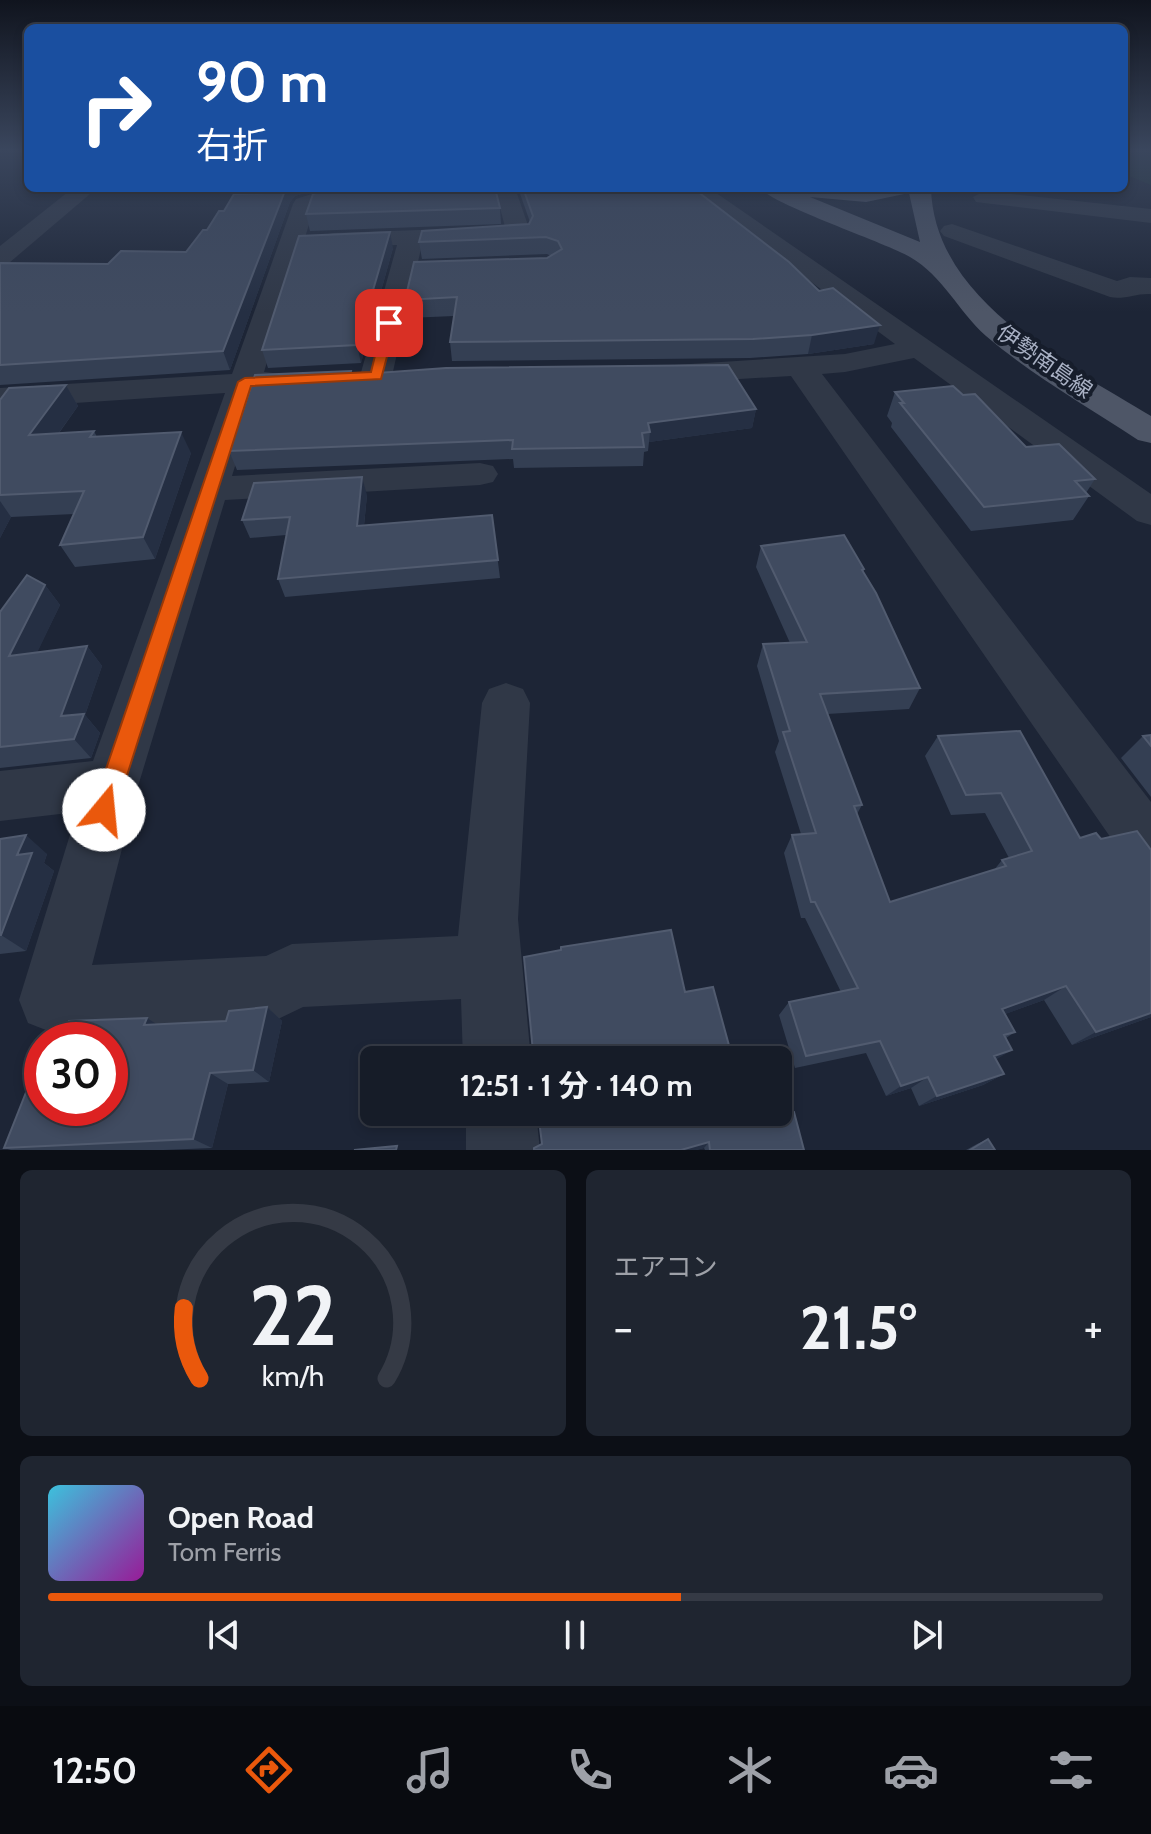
<!DOCTYPE html>
<html lang="ja">
<head>
<meta charset="utf-8">
<style>
	body { margin:0; font-family:Cabin,"Noto Sans JP",sans-serif; background:#1f2530; color:#f1f3f6; height:100vh; display:flex; flex-direction:column; font-size:30px; white-space:nowrap }
	* { box-sizing:border-box; margin:0 }
	p { font-size:26px; color:#9ea1a8 }
	.icon { flex:none; width:44px; height:44px; fill:none; stroke:currentColor; stroke-width:2; stroke-linecap:round; stroke-linejoin:round }
	.map { position:relative; height:1150px; overflow:hidden }
	.panel { display:flex; flex-direction:column; gap:20px; padding:20px; background:#0c0f16; flex:1 }
	.panel>* { flex:none }
	.top-card { position:absolute; left:24px; top:24px; width:1104px; height:168px; border-radius:12px; box-shadow:0 4px 12px #0003,0 0 0 2px #353a45; background:#1a4fa0; color:#fff; overflow:hidden }
	.speed { position:absolute; left:24px; top:1022px; display:flex; gap:16px; font-size:40px; font-weight:700; text-align:center }
	.speed>* { display:grid; place-content:center; width:104px; height:104px; border-radius:50%; background:#161c28; box-shadow:0 4px 12px #0003,0 0 0 2px #353a45; line-height:1 }
	.speed .limit { border:12px solid #d22; background:#fff; color:#111 }
	.pin { position:absolute; display:grid; place-items:center; width:68px; height:68px; color:#fff; margin:-34px; border-radius:16px; box-shadow:0 4px 12px #0006 }
	.me { position:absolute; width:88px; margin:-44px; rotate:17deg; stroke-linejoin:round; filter:drop-shadow(0 0 6px #0008) }
	.turn { display:flex; align-items:center; gap:28px; height:168px; padding:0 40px; font-size:36px }
	.turn .icon { width:104px; height:104px; stroke-width:2.5 }
	.turn b { display:block; font-size:56px; line-height:68px }
	.big { font-size:60px; font-weight:700; line-height:1.1 }
	.panel .widget { flex:1; display:flex; flex-direction:column; justify-content:center; gap:12px; min-width:0; padding:0 28px; border-radius:12px; background:#1f2530 }
	.panel .dial { align-items:center; gap:0 }
	.dial svg { height:208px; overflow:visible; fill:none; stroke:#353a45; stroke-width:7; stroke-linecap:round; text-anchor:middle }
	.dial text { fill:#f1f3f6; stroke:none }
	.song { display:flex; align-items:center; gap:24px }
	.cover { width:96px; height:96px; border-radius:12px; background:linear-gradient(135deg,hsl(190 70% 55%),hsl(300 70% 35%)) }
	.played { height:8px; border-radius:4px; background:linear-gradient(90deg,#ea580c 60%,#353a45 60%) }
	.keys { display:flex; justify-content:space-around; direction:ltr }
	.heat { display:flex; justify-content:space-between; align-items:center; font-size:44px; direction:ltr }
	.panel .tiles { flex:1; display:grid; gap:20px; grid-template-columns:1fr 1fr }
	.widget:last-child { grid-column:span 2 }
	.trip { position:absolute; left:360px; top:1046px; width:432px; height:80px; border-radius:12px; background:#161c28; box-shadow:0 4px 12px #0003,0 0 0 2px #353a45; font-weight:700; line-height:80px; text-align:center }
	.menu { display:flex; height:128px; justify-content:space-around; align-items:center; background:#090b10; color:#9ea1a8 }
	.menu .icon { width:56px; height:56px }
	.menu .on { color:#ea580c }
	.menu b { font-size:36px; color:#f1f3f6 }
	.map>svg:first-child { display:block }
	.green { fill:#1f3237 }
	.lines { fill:none; stroke-linecap:round; stroke-linejoin:round }
	.street { fill:#303847; fill-rule:evenodd }
	.primary { fill:#4e5667; fill-rule:evenodd }
	.wall { fill:#343f53 }
	.shaded-wall { fill:#252f43 }
	.building { fill:#404b60; stroke:#515b6f; stroke-width:2 }
	.route { fill:#ea580c; stroke:#983908; stroke-width:2 }
	.labels { text-anchor:middle; stroke-width:8; stroke-linejoin:round; paint-order:stroke }
	.far-street-label { font-size:22px; fill:#a9b1c4; stroke:#161d2b }
</style>
</head>
<body>
<div class="map">
<svg width="1151" height="1150" viewBox="0 0 1151 1150">
	<rect width="100%" height="100%" fill="#1d2536"/>
	<!-- green -->
	<path class="green" d="M1124,151h27v34l-27,-11z"/>
	<g class="lines">
		<!-- street -->
		<g class="street">
			<path d="M73,188h24l-88,75 -9,2v-19z"/>
			<path d="M331,188h90l-11,6 -68,4 -28,10 -50,164 18,2 5,7 -5,7 -24,3 -26,85 248,-13 13,3 5,8 -5,8 -13,3 -255,15 -86,283 -47,182 174,-9 26,-12 166,-8 24,-233 7,-14 17,-6 17,6 7,14 -12,216 13,141h-68l-2,-61 -158,8 -27,13 -225,12 -23,-9 -9,-23 58,-188 -77,9v-50l93,-10 132,-368 -225,15v-20l232,-14 61,-170 3,-5z"/>
			<path d="M478,188h37l16,46 -4,5 -8,2 -97,3 -4,18 60,1 4,5 -4,5 -64,4 -22,99 -5,7 -11,2 -11,-2 -5,-7 37,-131 -64,2 -8,-2 -4,-5 4,-5 8,-2 172,-6 -8,-31 -15,-4z"/>
			<path d="M684,188h25l442,306v31l-14,-4 -223,-163 -69,14 -23,2 329,428v74l-20,-9 -340,-491 -117,7 -11,-2 -5,-7 5,-7 11,-2 171,-11 50,-10z"/>
			<path d="M984,191l167,18v14l-175,-21 -3,-5z"/>
			<path d="M952,224l165,57 13,-4 21,1v16c-15,-1 -27,6 -41,3l-166,-61 -4,-5 4,-5z"/>
			<path d="M466,1112h70l4,38h-74z"/>
		</g>
		<!-- primary -->
		<path class="primary" d="M760,188h29l13,6v-6h129c3,114 137,177 220,228v27l-13,-3c-51,-34 -105,-64 -152,-104 -28,-25 -43,-60 -76,-79 -29,-16 -137,-52 -150,-69zM909,193l11,49 -110,-45 56,5z"/>
	</g>
	<!-- wall -->
	<g class="wall">
		<path d="M271,188h50l-26,8 -5,6 -60,168 -230,15v-122l108,1 78,-12 38,-41 43,-18z"/>
		<path d="M518,188h175l181,156 -66,10 -58,4 -298,3 -2,-19 4,-26 -46,2 -3,-18 142,-42 4,-2 -4,-2 -125,5 -3,-17 110,-18 1,-2z"/>
		<path d="M500,208l1,16 -191,7 -4,-17z"/>
		<path d="M393,248l-32,115 -93,5 -6,-18z"/>
		<path d="M352,375l404,34 -4,19 -103,14 -1,9 -4,1 -1,14 -129,2 -1,-9 -276,11 -8,-19z"/>
		<path d="M66,385l12,21 -19,27 35,-2 3,6 94,16 -36,106 -80,8 -15,-22 14,-31 -63,3 -11,21v-138z"/>
		<path d="M895,392l68,3 63,52 69,32 -9,14 3,3 -16,24 -102,11 -80,-104 1,-4 -5,-7z"/>
		<path d="M367,495l-3,31 128,-11 8,63 -215,19 -7,-18 8,-44 -36,3 -8,-18z"/>
		<path d="M761,546l103,23 -1,3 57,116 -11,21 -82,5 35,91 -5,9 33,88 104,-32 8,-10 7,-2 -24,-45 -34,2 -26,-59 13,-20 82,-5 131,286 -79,28 -28,-45 -39,14 10,18 -9,6 -11,22 9,14 -21,11 -64,21 -8,-18 -25,8 -20,-43 -71,15 -16,-53 10,-13 52,-10 -36,-74h-4l-17,-65 8,-18 9,-1 -26,-82 4,-11 -22,-75 6,-22 27,-1 -34,-76z"/>
		<path d="M45,585l15,20 -23,47 50,-6 15,20 -17,49 15,18 -9,25 -91,10v-156z"/>
		<path d="M1151,735v62l-30,-39 22,-22z"/>
		<path d="M0,839l47,15 -3,9 10,8 -28,80 -26,3z"/>
		<path d="M267,1007l15,14 -13,61 -41,2 -16,64 -48,2h-153l-7,-2 152,-124 70,-3z"/>
		<path d="M749,1118l55,32h-99l-1,-2 -8,2h-162z"/>
		<path d="M988,1139l7,11h-29l11,-6z"/>
	</g>
	<!-- shaded-wall -->
	<g class="shaded-wall">
		<path d="M286,188h35l-26,8 -5,6 -60,168 -7,-19z"/>
		<path d="M390,232l3,16 -32,115 -4,-18z"/>
		<path d="M880,325l-6,19 -66,10 4,-19z"/>
		<path d="M66,385l12,21 -36,50 -13,-21z"/>
		<path d="M756,409l-4,19 -103,14 1,-10 -2,-9z"/>
		<path d="M181,432l10,21 -36,106 -12,-22z"/>
		<path d="M362,477l5,18 -5,49 -5,-18z"/>
		<path d="M0,501l11,16 -11,21z"/>
		<path d="M45,585l15,20 -34,71 -17,-20z"/>
		<path d="M87,646l15,20 -17,49 15,18 -9,25 -17,-19 -13,-23z"/>
		<path d="M26,835l21,19 -3,9 10,8 -28,80 -25,-16 16,-80z"/>
		<path d="M1066,986l-22,14 -61,22 19,-13z"/>
		<path d="M267,1007l15,14 -13,61 -16,-12z"/>
		<path d="M1151,1013v4l-79,28 24,-13z"/>
		<path d="M147,1018l20,13 -23,-6z"/>
		<path d="M1012,1050l-20,12 2,-6z"/>
		<path d="M210,1073l18,11 -16,64 -19,-9z"/>
		<path d="M1004,1074l-21,11 -64,21 18,-10z"/>
		<path d="M928,1077l-17,11 -25,8 15,-10z"/>
		<path d="M709,1142l-5,6 -8,2h-15z"/>
	</g>
	<!-- building -->
	<g class="building">
		<path d="M271,188h15l-63,163 -223,14v-102l108,1 13,-13 65,1 17,-22h4l12,-19h5l10,-17 33,-1z"/>
		<path d="M331,188h164l5,20 -194,6 7,-20z"/>
		<path d="M523,188h170l96,74 30,29 14,-3 47,37 -68,10 -59,4 -303,3 7,-45 -52,3 9,-38 133,-4 15,-9 -4,-8 -12,-4 -127,5 3,-11 107,-7 4,-8z"/>
		<path d="M390,232l-33,113 -95,5 37,-114z"/>
		<path d="M728,365l28,44 -108,14 2,9 -8,1 2,14 -132,2 1,-9 -284,11 26,-76 96,-4 -1,4 96,-7z"/>
		<path d="M66,385l-37,50 65,-4 -4,6 91,-5 -38,105 -83,8 24,-54 -84,4v-95l9,-12z"/>
		<path d="M953,386l10,9 12,-1 51,53 33,-3 36,35 -20,2 14,15 -105,11 -84,-104h4l-9,-11z"/>
		<path d="M362,477l-5,49 135,-11 6,45 -220,19 12,-62 -48,3 12,-37z"/>
		<path d="M844,535l20,34 -2,1 14,23 44,95 -100,6 42,111 -8,1 36,96 116,-36 -4,-6 30,-9 -31,-58 -35,2 -28,-59 82,-5 60,107 16,-5 5,6 36,-8 14,19v163l-55,19 -30,-46 -64,23 13,23 -11,3 8,15 -18,6 10,18 -67,22 -9,-19 -27,9 -21,-45 -74,15 -17,-54 69,-14 -43,-86h-4l-19,-67 24,-2 -33,-101 7,-1 -27,-87 44,-2 -46,-96z"/>
		<path d="M27,575l18,10 -36,71 78,-10 -26,70 23,-2 -10,25 -74,8v-135z"/>
		<path d="M1151,735v11l-8,-10z"/>
		<path d="M26,835l-9,20 15,-2 -31,82h-1v-96z"/>
		<path d="M671,930l14,62 28,-5 20,73h-207v-5l7,-3 -9,-95 37,-7v-3z"/>
		<path d="M267,1007l-14,63 -43,3 -17,66 -189,9 38,-96v56h68v-68h-63l3,-9 16,-1 3,-9 78,-3 -3,7 82,-4 3,-10z"/>
		<path d="M538,1112h209l2,6 45,-6 10,38h-94l-1,-8 -28,8h-147v-2l8,-4z"/>
		<path d="M988,1139l7,11h-25z"/>
		<path d="M397,1146l-1,4h-42z"/>
	</g>
	<!-- sky -->
	<linearGradient id="sky" x2="0" y2="1"><stop stop-color="#10141e"/><stop offset="0.48" stop-color="#3a465d"/><stop offset="1" stop-color="#3a465d" stop-opacity="0"/></linearGradient>
	<rect width="1151" height="312" fill="url(#sky)"/>
	<!-- route -->
	<path class="route" d="M389,320l7,3 -15,56 -130,7 -135,424 -3,8 -9,3 -8,-3 -4,-8 146,-428 7,-4 126,-6 12,-49z"/>
	<g class="labels">
		<!-- far-street labels -->
		<g class="far-street-label">
			<text transform="translate(1045 361) rotate(35)" y="8">伊勢南島線</text>
		</g>
	</g>
</svg>
<div class="speed"><div class="limit">30</div></div>
<div class="pin" style="left:389px;top:323px;background:#d93025"><svg class="icon" aria-label="arrive" viewBox="0 0 24 24"><path d="M6 21V4h12l-3 4 3 4H6"/></svg></div>
<svg class="me" style="left:104px;top:810px" viewBox="-20 -20 40 40"><circle r="19" fill="#fff"/><path d="M0-13L10 11 0 6-10 11z" fill="#ea580c"/></svg>
<div class="trip">12:51 · 1 分 · 140 m</div>
<div class="top-card">
<div class="turn"><svg class="icon" aria-label="right" viewBox="0 0 24 24"><path d="M7 20v-9h11M14 6l5 5-5 5"/></svg><div><b>90 m</b>右折</div></div>
</div>
</div>
<section class="panel">
<div class="tiles">
<div class="widget dial"><svg viewBox="0 0 100 80">
<path d="M14 69A42 42 0 1 1 86 69"/>
<path d="M14 69A42 42 0 0 1 8 42" stroke="#ea580c"/>
<text x="50" y="56" font-size="32" font-weight="700">22</text>
<text x="50" y="72" font-size="11">km/h</text>
</svg></div>
<div class="widget"><p>エアコン</p>
<div class="heat"><a>−</a><b class="big">21.5°</b><a>+</a></div>
</div>
<div class="widget">
<div class="song"><i class="cover"></i><div><b>Open Road</b><p>Tom Ferris</p></div></div>
<div class="played"></div>
<div class="keys"><svg class="icon" aria-label="previous" viewBox="0 0 24 24"><path d="M18 5L8 12l10 7zM5 5v14"/></svg><svg class="icon" aria-label="pause" viewBox="0 0 24 24"><path d="M8 5v14M16 5v14"/></svg><svg class="icon" aria-label="next" viewBox="0 0 24 24"><path d="M6 5l10 7-10 7zM19 5v14"/></svg></div>
</div>
</div>
</section>
<nav class="menu">
<b>12:50</b>
<svg class="icon on" aria-label="directions" viewBox="0 0 24 24"><path d="M12 3l9 9-9 9-9-9zM9 14v-3h6M13 9l2 2-2 2"/></svg>
<svg class="icon" aria-label="music" viewBox="0 0 24 24"><path d="M9 18V5l10-2v13"/><circle cx="6" cy="18" r="3"/><circle cx="16" cy="16" r="3"/></svg>
<svg class="icon" aria-label="phone" viewBox="0 0 24 24"><path d="M5 4h4l2 5-3 2q2 4 5 5l2-3 5 2v4C11 20 4 13 5 4z"/></svg>
<svg class="icon" aria-label="climate" viewBox="0 0 24 24"><path d="M12 3v18M4 7l16 10M4 17L20 7"/></svg>
<svg class="icon" aria-label="car" viewBox="0 0 24 24"><path d="M5 17H2v-5l4-1 3-4h7l3 4 3 1v5h-3M9 17h6M6 11h13"/><circle cx="7" cy="17" r="2"/><circle cx="17" cy="17" r="2"/></svg>
<svg class="icon" aria-label="filters" viewBox="0 0 24 24"><path d="M4 7h16M4 17h16"/><circle cx="9" cy="7" r="2"/><circle cx="15" cy="17" r="2"/></svg>
</nav>
</body>
</html>
